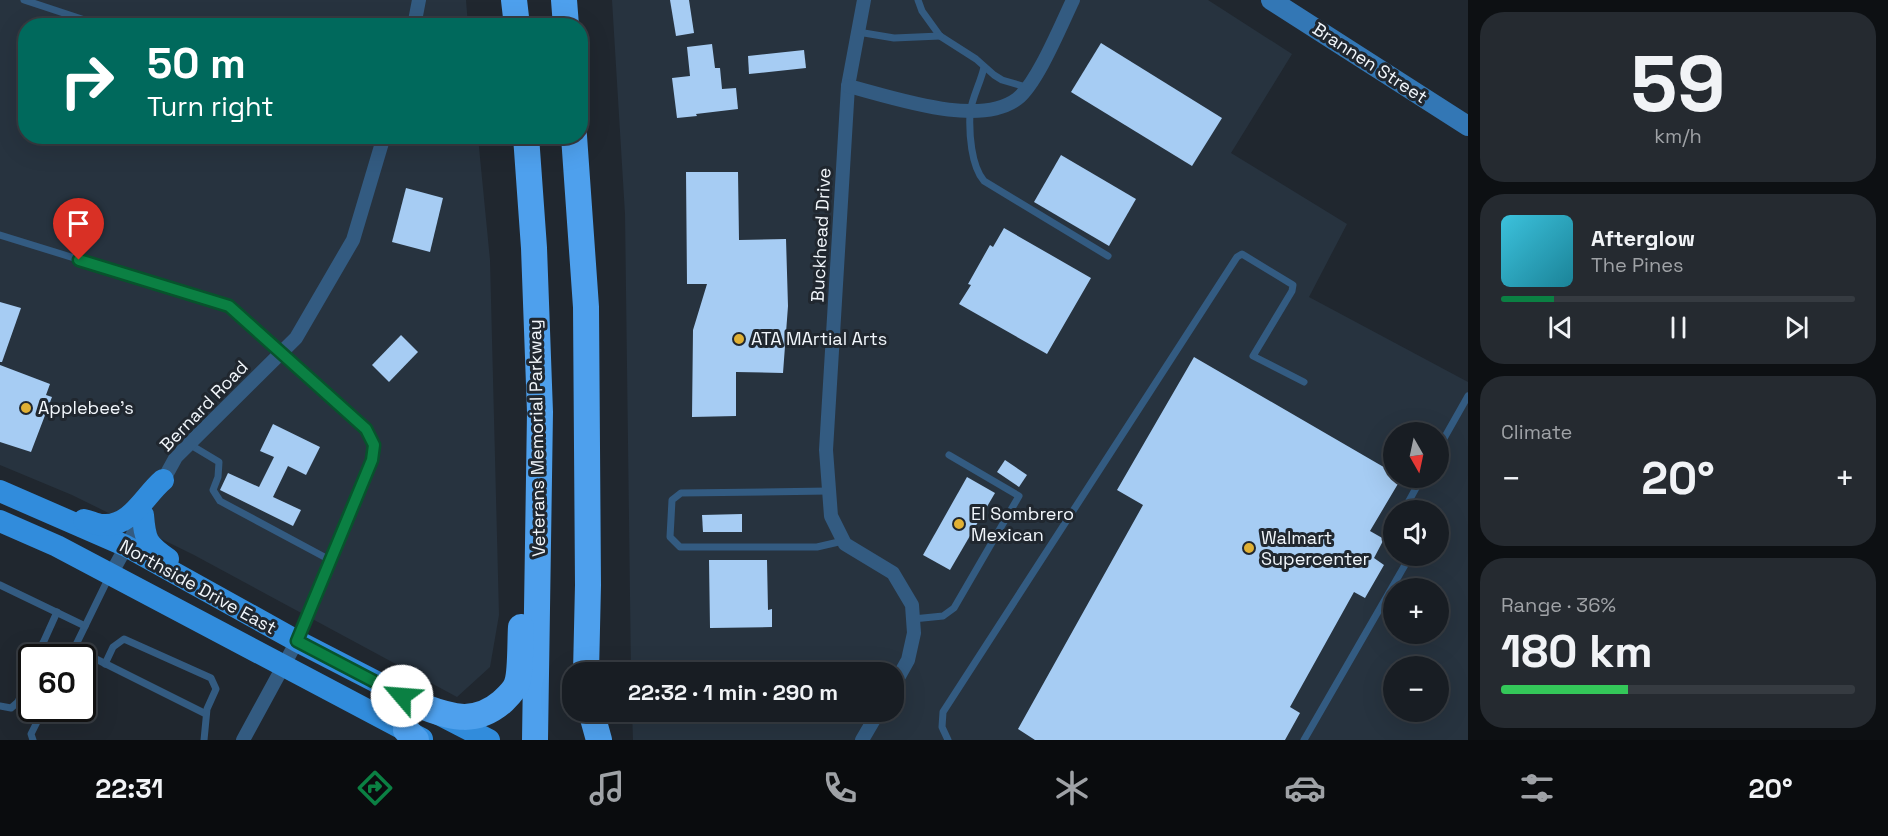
<!DOCTYPE html>
<html lang="en">
<head>
<meta charset="utf-8">
<style>
	body { margin:0; font-family:"Space Grotesk",sans-serif; background:#252a30; color:#f1f3f6; height:100vh; display:flex; flex-direction:column; font-size:22px; white-space:nowrap }
	* { box-sizing:border-box; margin:0 }
	p { font-size:20px; color:#9fa2a6 }
	.icon { flex:none; width:33px; height:33px; fill:none; stroke:currentColor; stroke-width:2; stroke-linecap:round; stroke-linejoin:round }
	.map { position:relative; flex:1; overflow:hidden }
	.sheet { display:flex; flex-direction:column; gap:12px; padding:12px; background:#0d1013; width:420px }
	.sheet>* { flex:none }
	.top-card { position:absolute; left:18px; top:18px; width:570px; height:126px; border-radius:24px; box-shadow:0 6px 24px #0002,0 0 0 2px #363b41; background:#00695c; color:#fff; overflow:hidden }
	.needle { width:39px; rotate:171deg }
	.tools { position:absolute; left:1383px; top:422px; display:grid; gap:12px }
	.tools a { display:grid; place-items:center; width:66px; height:66px; border-radius:50%; background:#181d23; box-shadow:0 6px 24px #0002,0 0 0 2px #363b41; font-size:30px }
	.speed { position:absolute; left:18px; top:644px; display:flex; gap:12px; font-size:30px; font-weight:700; text-align:center }
	.speed>* { display:grid; place-content:center; width:78px; height:78px; border-radius:50%; background:#181d23; box-shadow:0 6px 24px #0002,0 0 0 2px #363b41; line-height:1 }
	.speed .limit { border:3px solid #111; border-radius:9px; background:#fff; color:#111 }
	.pin { position:absolute; display:grid; place-items:center; width:51px; height:51px; color:#fff; margin:-62px -26px; border-radius:50% 50% 50% 0; rotate:-45deg; box-shadow:0 0 6px #0007 }
	.pin .icon { rotate:45deg }
	.me { position:absolute; width:66px; margin:-33px; rotate:297deg; stroke-linejoin:round; filter:drop-shadow(0 0 4px #0008) }
	.turn { display:flex; align-items:center; gap:21px; height:126px; padding:0 30px; font-size:27px }
	.turn .icon { width:78px; height:78px; stroke-width:2.5 }
	.turn b { display:block; font-size:42px; line-height:51px }
	.big { font-size:45px; font-weight:800; line-height:1.1 }
	.sheet .tile { flex:1; display:flex; flex-direction:column; justify-content:center; gap:9px; min-width:0; padding:0 21px; border-radius:24px; background:#252a30 }
	.sheet .dial { align-items:center; gap:0 }
	.dial b { font-size:78px; line-height:1 }
	.song { display:flex; align-items:center; gap:18px }
	.cover { width:72px; height:72px; border-radius:9px; background:linear-gradient(135deg,hsl(190 70% 55%),hsl(190 70% 35%)) }
	.played { height:6px; border-radius:3px; background:linear-gradient(90deg,#0b8043 15%,#363b41 15%) }
	.keys { display:flex; justify-content:space-around; direction:ltr }
	.heat { display:flex; justify-content:space-between; align-items:center; font-size:33px; direction:ltr }
	.charge { height:9px; border-radius:4px; background:linear-gradient(90deg,#34c759 36%,#363b41 0) }
	.trip { position:absolute; left:562px; top:662px; width:342px; height:60px; border-radius:24px; background:#181d23; box-shadow:0 6px 24px #0002,0 0 0 2px #363b41; font-weight:800; line-height:60px; text-align:center }
	.dock { display:flex; height:96px; justify-content:space-around; align-items:center; background:#0a0c0e; color:#9fa2a6 }
	.dock .icon { width:42px; height:42px }
	.dock .on { color:#0b8043 }
	.dock b { font-size:27px; color:#f1f3f6 }
	main { display:flex; flex:1; min-height:0 }
	.map>svg:first-child { display:block }
	.built { fill:#27333f; fill-rule:evenodd }
	.building { fill:#a6ccf3 }
	.lines { fill:none; stroke-linecap:round; stroke-linejoin:round }
	.lane { stroke:#335b81; stroke-width:7 }
	.street { stroke:#335b81; stroke-width:14 }
	.secondary { stroke:#3377b5; stroke-width:20 }
	.primary { stroke:#318cdc; stroke-width:22 }
	.highway { stroke:#4ea0ed; stroke-width:26 }
	.route-casing { stroke:#07532c; stroke-width:15 }
	.route { stroke:#0b8043; stroke-width:10 }
	.poi-dot { fill:#e0b034; stroke:#20272f; stroke-width:2 }
	.labels { text-anchor:middle; stroke-width:6; stroke-linejoin:round; paint-order:stroke }
	.street-label { font-size:18px; fill:#f1f6fb; stroke:#20272f }
	.poi-label { font-size:18px; fill:#f1f6fb; stroke:#20272f; text-anchor:start }
</style>
</head>
<body>
<main>
<div class="map">
<svg width="1468" height="740" viewBox="0 0 1468 740">
	<rect width="100%" height="100%" fill="#20272f"/>
	<!-- built -->
	<g class="built">
		<path d="M0,0h466l2,25 -442,1v110l452,1 12,123 9,355 -9,52 -33,30 -263,-142 -122,-60 -72,-30z"/>
		<path d="M612,0h596l84,54 -61,99 116,71 -38,73 159,85v358h-835l-1,-29h262v-39h-263l-6,-458zM1394,432h44v45h-44zM1394,510h44v45h-44zM1394,588h44v45h-44zM1394,666h44v45h-44z"/>
	</g>
	<!-- building -->
	<g class="building">
		<path d="M670,0h19l5,33 -18,3z"/>
		<path d="M1101,43l121,75 -30,48 -121,-74z"/>
		<path d="M712,44l3,24h5l2,21 14,-1 2,21 -42,5 1,2 -20,2 -5,-40 18,-2 -3,-29z"/>
		<path d="M804,50l2,18 -57,6 -1,-18z"/>
		<path d="M1061,155l75,44 -27,47 -75,-44z"/>
		<path d="M686,172h52l1,68 47,-1 2,67 -5,67 -47,-1v44l-44,1 1,-87 14,-46h-20z"/>
		<path d="M406,188l37,10 -13,54 -38,-10z"/>
		<path d="M1004,228l87,50 -44,76 -88,-50 12,-19 -3,-1 22,-39 3,2z"/>
		<path d="M0,302l21,6 -19,54h-2z"/>
		<path d="M401,335l17,17 -29,30 -17,-17z"/>
		<path d="M1194,357l200,116v4h8l-32,54 14,8 -10,19 10,7 -19,33 -11,-6 -64,115 10,6 -15,27h-250l-17,-11 125,-224 -26,-15z"/>
		<path d="M0,365l50,19 -4,11 6,2 -21,55 -31,-10z"/>
		<path d="M273,424l47,23 -14,28 -18,-9 -15,31 28,13 -8,16 -73,-36 8,-17 31,14 15,-30 -14,-6z"/>
		<path d="M1005,460l22,15 -8,12 -22,-15z"/>
		<path d="M967,477l28,16 -45,77 -27,-15z"/>
		<path d="M742,514v18h-39l-1,-17z"/>
		<path d="M709,560h58l1,50 4,-1v18l-62,1z"/>
	</g>
	<g class="lines">
		<!-- lane -->
		<g class="lane">
			<path d="M24,0l79,26"/>
			<path d="M918,0l4,11 18,25 36,23 18,16 8,5 24,7"/>
			<path d="M858,32l36,6 46,-2"/>
			<path d="M984,67c-3,15 -12,30 -14,46 -1,20 1,53 14,68l124,75"/>
			<path d="M0,235l229,71 137,123 8,16 -2,15 -74,177"/>
			<path d="M189,444l30,18 -1,15 -5,13 7,11 110,59"/>
			<path d="M1438,449l30,-53"/>
			<path d="M829,491l-148,2 -9,7 -2,37 10,10h137l26,-6"/>
			<path d="M1404,510l18,-33"/>
			<path d="M0,585l85,41"/>
			<path d="M913,619l30,-3 11,-8 65,-112 -70,-41"/>
			<path d="M43,643l4,11 -1,3"/>
			<path d="M74,648l132,66"/>
			<path d="M39,652l18,-40"/>
			<path d="M70,657l39,-80"/>
			<path d="M105,664l8,-17 11,-8 87,39 5,11 -9,20 -3,31"/>
			<path d="M0,706l11,2 7,-6 12,-30"/>
			<path d="M33,740l-2,-6 13,-26"/>
			<path d="M948,740l-6,-13 1,-15 294,-455 5,-3 51,31 -1,6 -39,65 51,26"/>
			<path d="M1304,740l105,-182 -1,-3"/>
		</g>
		<!-- street -->
		<g class="street">
			<path d="M864,0l-16,86 -22,364 5,66 14,28 48,29 19,32 2,28 -6,27 -14,25"/>
			<path d="M414,26l5,-26"/>
			<path d="M848,86c44,11 130,42 169,13 20,-15 44,-74 56,-99"/>
			<path d="M160,486l16,-29 120,-119 57,-98 31,-104"/>
			<path d="M111,574l31,-56"/>
			<path d="M243,740l54,-99"/>
			<path d="M862,740l17,-29"/>
		</g>
		<!-- secondary -->
		<path class="secondary" d="M1271,0l197,126"/>
		<!-- primary -->
		<g class="primary">
			<path d="M0,491l126,55 171,95 192,99"/>
			<path d="M143,515c2,26 4,29 25,44"/>
			<path d="M84,520c6,1 13,5 19,5 28,2 41,-29 60,-45"/>
			<path d="M0,521l57,25 365,193"/>
		</g>
		<!-- highway -->
		<g class="highway">
			<path d="M514,0l3,26"/>
			<path d="M564,0l2,26"/>
			<path d="M526,136l8,112 6,164 -5,328"/>
			<path d="M574,136l12,171 2,278 -2,87"/>
			<path d="M424,707c29,11 52,17 78,-5 5,-5 13,-12 15,-19 4,-11 3,-42 4,-56"/>
			<path d="M591,711l8,29"/>
			<path d="M406,730l10,10"/>
		</g>
	</g>
	<g class="lines">
		<!-- route casing -->
		<g class="route-casing">
			<path id="route" d="M79,260l150,46 137,123 8,16 -2,15 -75,181 105,55"/>
		</g>
		<!-- route -->
		<use href="#route" class="route"/>
	</g>
	<!-- markers -->
	<g class="poi-dot">
		<circle cx="739" cy="339" r="6"/>
		<circle cx="26" cy="408" r="6"/>
		<circle cx="959" cy="524" r="6"/>
		<circle cx="1249" cy="548" r="6"/>
	</g>
	<g class="labels">
		<!-- street labels -->
		<g class="street-label">
			<text transform="translate(1370 63) rotate(33)" y="6">Brannen Street</text>
			<text transform="translate(821 235) rotate(-87)" y="6">Buckhead Drive</text>
			<text transform="translate(204 406) rotate(-46)" y="6">Bernard Road</text>
			<text transform="translate(537 438) rotate(-91)" y="6">Veterans Memorial Parkway</text>
			<text transform="translate(198 587) rotate(29)" y="6">Northside Drive East</text>
		</g>
		<!-- poi labels -->
		<g class="poi-label">
			<text x="751" y="345">ATA MArtial Arts</text>
			<text x="38" y="414">Applebee's</text>
			<text x="971" y="520">El Sombrero<tspan x="971" dy="21">Mexican</tspan></text>
			<text x="1261" y="544">Walmart<tspan x="1261" dy="21">Supercenter</tspan></text>
		</g>
	</g>
</svg>
<div class="tools">
<a><svg class="needle" viewBox="-14 -14 28 28"><path d="M0-13l5 13h-10z" fill="#e53935"/><path d="M0 13l5-13h-10z" fill="#9fa2a6"/></svg></a>
<a><svg class="icon" aria-label="sound" viewBox="0 0 24 24"><path d="M4 9h4l5-4v14l-5-4H4zM17 9q2 3 0 6"/></svg></a>
<a>+</a>
<a>−</a>
</div>
<div class="speed"><div class="limit">60</div></div>
<div class="pin" style="left:79px;top:260px;background:#d93025"><svg class="icon" aria-label="arrive" viewBox="0 0 24 24"><path d="M6 21V4h12l-3 4 3 4H6"/></svg></div>
<svg class="me" style="left:402px;top:696px" viewBox="-20 -20 40 40"><circle r="19" fill="#fff"/><path d="M0-13L10 11 0 6-10 11z" fill="#0b8043"/></svg>
<div class="trip">22:32 · 1 min · 290 m</div>
<div class="top-card">
<div class="turn"><svg class="icon" aria-label="right" viewBox="0 0 24 24"><path d="M7 20v-9h11M14 6l5 5-5 5"/></svg><div><b>50 m</b>Turn right</div></div>
</div>
</div>
<section class="sheet">
<div class="tile dial"><b>59</b><p>km/h</p></div>
<div class="tile">
<div class="song"><i class="cover"></i><div><b>Afterglow</b><p>The Pines</p></div></div>
<div class="played"></div>
<div class="keys"><svg class="icon" aria-label="previous" viewBox="0 0 24 24"><path d="M18 5L8 12l10 7zM5 5v14"/></svg><svg class="icon" aria-label="pause" viewBox="0 0 24 24"><path d="M8 5v14M16 5v14"/></svg><svg class="icon" aria-label="next" viewBox="0 0 24 24"><path d="M6 5l10 7-10 7zM19 5v14"/></svg></div>
</div>
<div class="tile"><p>Climate</p>
<div class="heat"><a>−</a><b class="big">20°</b><a>+</a></div>
</div>
<div class="tile"><p>Range · 36%</p><b class="big">180 km</b><div class="charge"></div></div>
</section>
</main>
<nav class="dock">
<b>22:31</b>
<svg class="icon on" aria-label="directions" viewBox="0 0 24 24"><path d="M12 3l9 9-9 9-9-9zM9 14v-3h6M13 9l2 2-2 2"/></svg>
<svg class="icon" aria-label="music" viewBox="0 0 24 24"><path d="M9 18V5l10-2v13"/><circle cx="6" cy="18" r="3"/><circle cx="16" cy="16" r="3"/></svg>
<svg class="icon" aria-label="phone" viewBox="0 0 24 24"><path d="M5 4h4l2 5-3 2q2 4 5 5l2-3 5 2v4C11 20 4 13 5 4z"/></svg>
<svg class="icon" aria-label="climate" viewBox="0 0 24 24"><path d="M12 3v18M4 7l16 10M4 17L20 7"/></svg>
<svg class="icon" aria-label="car" viewBox="0 0 24 24"><path d="M5 17H2v-5l4-1 3-4h7l3 4 3 1v5h-3M9 17h6M6 11h13"/><circle cx="7" cy="17" r="2"/><circle cx="17" cy="17" r="2"/></svg>
<svg class="icon" aria-label="filters" viewBox="0 0 24 24"><path d="M4 7h16M4 17h16"/><circle cx="9" cy="7" r="2"/><circle cx="15" cy="17" r="2"/></svg>
<b>20°</b>
</nav>
</body>
</html>
